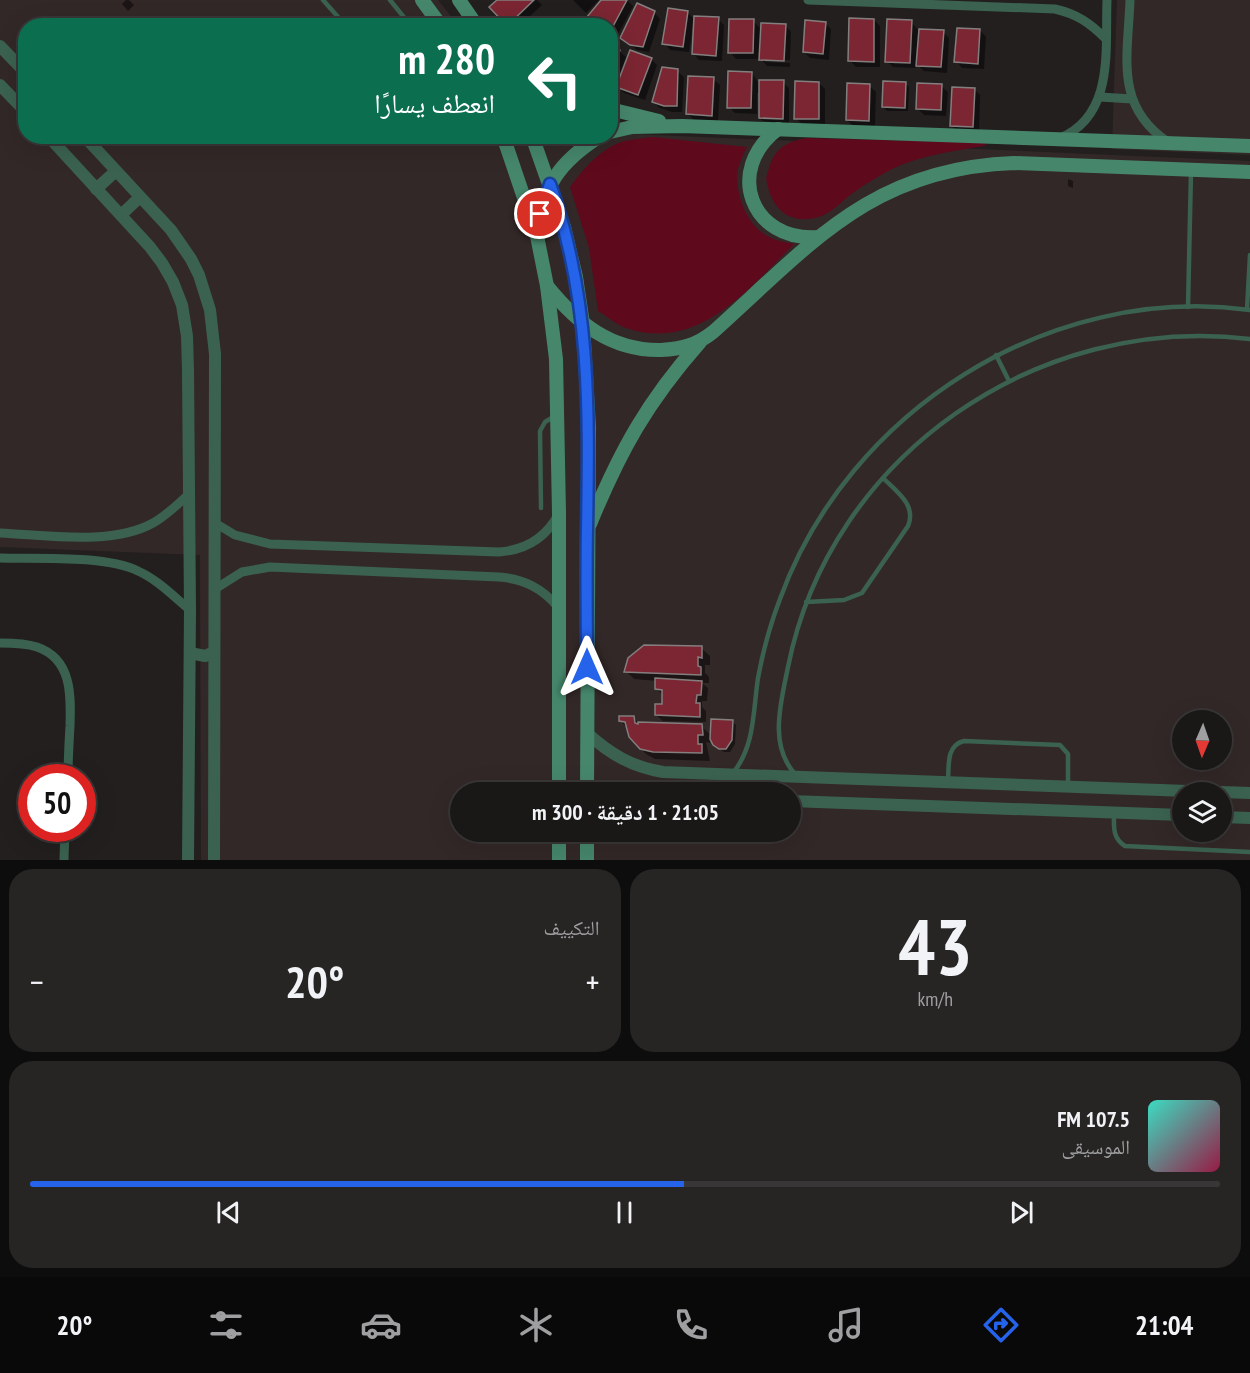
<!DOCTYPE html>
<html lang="ar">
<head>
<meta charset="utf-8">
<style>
	body { margin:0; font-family:"PT Sans Narrow","Noto Naskh Arabic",sans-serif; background:#272424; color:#f1f3f6; direction:rtl; height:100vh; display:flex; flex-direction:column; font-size:22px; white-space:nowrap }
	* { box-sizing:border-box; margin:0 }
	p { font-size:20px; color:#9f9fa1 }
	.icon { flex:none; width:33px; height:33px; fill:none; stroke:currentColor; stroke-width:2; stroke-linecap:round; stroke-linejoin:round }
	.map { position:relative; height:860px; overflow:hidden; direction:ltr }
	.details { display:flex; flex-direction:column; gap:9px; padding:9px; background:#0e0d0d; flex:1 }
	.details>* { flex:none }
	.banner { position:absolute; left:18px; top:18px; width:600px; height:126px; border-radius:24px; box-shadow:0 6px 24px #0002,0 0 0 2px #383636; direction:rtl; background:#0b6e4f; color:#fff; overflow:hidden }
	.needle { width:39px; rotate:182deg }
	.buttons { position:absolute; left:1172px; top:710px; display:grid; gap:12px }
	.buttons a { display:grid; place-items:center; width:60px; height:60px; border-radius:50%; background:#1a1717; box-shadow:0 6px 24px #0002,0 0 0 2px #383636; font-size:30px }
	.speed { position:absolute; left:18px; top:764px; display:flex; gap:12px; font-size:30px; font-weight:700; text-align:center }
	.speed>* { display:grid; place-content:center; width:78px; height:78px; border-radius:50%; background:#1a1717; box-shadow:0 6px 24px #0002,0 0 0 2px #383636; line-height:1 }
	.speed .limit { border:9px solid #d22; background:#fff; color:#111 }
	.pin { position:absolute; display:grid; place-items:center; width:51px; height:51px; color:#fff; margin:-26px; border:3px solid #fff; border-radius:50%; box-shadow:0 2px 6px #0007 }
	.me { position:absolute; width:66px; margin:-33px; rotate:0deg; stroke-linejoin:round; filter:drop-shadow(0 0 4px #0008) }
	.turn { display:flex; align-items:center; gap:21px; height:126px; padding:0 24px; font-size:27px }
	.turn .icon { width:78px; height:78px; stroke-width:2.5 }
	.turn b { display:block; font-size:42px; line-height:51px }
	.big { font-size:45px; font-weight:700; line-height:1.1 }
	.details .widget { flex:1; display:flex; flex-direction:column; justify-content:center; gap:9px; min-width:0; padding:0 21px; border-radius:24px; background:#272424 }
	.details .dial { align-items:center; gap:0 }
	.dial b { font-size:78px; line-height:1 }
	.song { display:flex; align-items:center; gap:18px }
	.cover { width:72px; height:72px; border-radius:9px; background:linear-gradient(135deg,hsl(170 70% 55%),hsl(340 70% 35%)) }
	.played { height:6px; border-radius:3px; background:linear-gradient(90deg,#2563eb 55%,#383636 55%) }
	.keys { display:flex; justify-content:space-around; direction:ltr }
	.heat { display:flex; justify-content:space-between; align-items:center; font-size:33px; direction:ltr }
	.details .tiles { flex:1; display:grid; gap:9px; grid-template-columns:1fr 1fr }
	.widget:last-child { grid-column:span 2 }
	.trip { position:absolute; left:450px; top:782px; width:351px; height:60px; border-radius:30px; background:#1a1717; box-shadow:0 6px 24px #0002,0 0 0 2px #383636; font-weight:700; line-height:60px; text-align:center; direction:rtl }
	.dock { display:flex; height:96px; justify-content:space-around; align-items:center; background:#0a0909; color:#9f9fa1 }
	.dock .icon { width:42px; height:42px }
	.dock .selected { color:#2563eb }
	.dock b { font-size:27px; color:#f1f3f6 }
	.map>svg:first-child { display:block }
	.built { fill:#332828; fill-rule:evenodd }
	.park { fill:#5f091c }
	.shadow { fill:#0007 }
	.building { fill:#7b2632; stroke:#847e7e; stroke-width:1.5 }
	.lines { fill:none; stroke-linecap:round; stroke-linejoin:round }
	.service { stroke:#3b6250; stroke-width:4.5 }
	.minor { stroke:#3b6250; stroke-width:9 }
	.tertiary { stroke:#3b6250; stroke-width:12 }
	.secondary { stroke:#46876c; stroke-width:14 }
	.route-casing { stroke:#184099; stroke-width:15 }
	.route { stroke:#2563eb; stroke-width:10 }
</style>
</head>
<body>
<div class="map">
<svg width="1250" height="860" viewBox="0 0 1250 860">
	<rect width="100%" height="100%" fill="#231f1f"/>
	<!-- built -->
	<g class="built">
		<path d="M0,0h438l20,25 -432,1v110h584l1,-3 639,28v699h-1049l-1,-305 -200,-8zM1182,720h39v39h-39zM460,792h330v39h-330zM1182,792h39v39h-39z"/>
		<path d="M1117,0h133v155l-138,-6z"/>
	</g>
	<!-- park -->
	<g class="park">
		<path d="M653,137l94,10c-3,6 -7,14 -9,22 -4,25 9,58 33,69 7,3 15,4 23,6 -45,45 -97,109 -168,84 -10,-3 -19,-12 -28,-17l-9,-63 -19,-61c13,-18 31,-39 54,-46 10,-2 20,-3 29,-4z"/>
		<path d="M807,138l179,5 -1,3c-31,5 -64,9 -93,23 -13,7 -27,15 -39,24 -11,8 -23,22 -38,25 -27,6 -43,-10 -48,-35 -2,-6 1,-11 3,-18 6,-18 19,-24 37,-27z"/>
	</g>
	<!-- shadow -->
	<g class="shadow">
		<path d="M126,0h3l5,5 -6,6 -6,-7z"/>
		<path d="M500,0h37l5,5 -23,21h-11l-17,-18z"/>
		<path d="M573,0h26l-13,13z"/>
		<path d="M603,0h24l6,6 -17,32 -6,-3v-9h-14l-8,-8z"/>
		<path d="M654,12l6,7 -11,33 -12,-2 -15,-12z"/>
		<path d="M687,12l8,8 23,-1 6,6 -2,36 -23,-1 -6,-7 2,-28h-2l-4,27 -19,-2 -6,-7z"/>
		<path d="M874,20l6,6v41h-24l-6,-6z"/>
		<path d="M753,21l9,9 23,-5 6,7 -1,28 -25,-1v3l25,1v4l-23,-1 -6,-7h-25l-6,-7z"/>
		<path d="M911,22l7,8 25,2 6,6 -2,35 -23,-2 -8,-8v5l-23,-1 -6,-6z"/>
		<path d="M825,23l6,6 -2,31 -19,-2 -6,-6z"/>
		<path d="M980,30l6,7 -2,32 -22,-1 -6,-7z"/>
		<path d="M610,47l9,4 7,6 -14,36z"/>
		<path d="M651,59l6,6 -12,35 -21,-7 -6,-6z"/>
		<path d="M677,71l7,6 -2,35h-10l-12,-4 -7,-6z"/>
		<path d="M752,73l6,9h25l6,6v36h-23l-6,-6v-25h-3v21l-22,-1 -6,-6z"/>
		<path d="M713,79l7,6 -2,36 -24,-1 -6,-6z"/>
		<path d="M819,83l6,6v36l-23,-1 -6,-6z"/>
		<path d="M905,83l4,4 -1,24h-21l-4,-4z"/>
		<path d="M869,86l7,6 -1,34h-22l-6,-6z"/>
		<path d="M941,86l7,6 -2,24 -22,-1 -6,-6z"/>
		<path d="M974,89l6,6 -1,38 -21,-1 -6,-6z"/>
		<path d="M1068,179l5,2v7l-5,-2z"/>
		<path d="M701,648l9,8v9h-5v8l4,4v6h-7l6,5 -1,13h-5v6l4,4v11l-43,-1 -7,-6 7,-10v-10l-7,-6 1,-8 -23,-2 -8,-8z"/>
		<path d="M634,718l5,5 62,3 11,10 20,-15 4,4 -1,19 -5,8h-6l-10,-8 -4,-8v7l-4,-1 4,19 -55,-2 -9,-5 -9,-9 -10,-17 -7,-8z"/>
	</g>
	<!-- building -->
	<g class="building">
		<path d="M497,0h37l-27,26 -18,-19z"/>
		<path d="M601,0h26l-17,32v-6h-13l-11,-8z"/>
		<path d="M637,3l18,8 -12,36 -13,-2 -10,-7z"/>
		<path d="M668,8l20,3 -5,36 -21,-3z"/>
		<path d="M694,16l25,1 -3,39 -24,-2z"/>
		<path d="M849,18l25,1v43l-26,-1z"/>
		<path d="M729,19h25l-1,34h-25z"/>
		<path d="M887,19l25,1 -2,43 -25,-1z"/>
		<path d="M805,20l21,2 -3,32 -20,-2z"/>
		<path d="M761,23l25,1 -2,37 -25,-1z"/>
		<path d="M957,28l23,1 -2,35 -24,-2z"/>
		<path d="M919,29l25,1 -3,37 -25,-1z"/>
		<path d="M610,45l10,5 -10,25z"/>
		<path d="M630,50l22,8 -14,37 -22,-8z"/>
		<path d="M662,67l16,2 -1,37h-13l-12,-4z"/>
		<path d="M728,71l24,1 -1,36h-24z"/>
		<path d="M688,76l26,1 -2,39 -26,-2z"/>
		<path d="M759,80h25l-1,39 -24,-1z"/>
		<path d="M795,81l24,1v37h-25z"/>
		<path d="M883,81l23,1 -1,26 -23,-1z"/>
		<path d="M847,83l23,1 -1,37 -23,-1z"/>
		<path d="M917,83l25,1 -1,26 -25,-1z"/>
		<path d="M952,87l23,1 -2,39 -23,-1z"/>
		<path d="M644,645l58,1v12l-4,-1v9l3,1v8l-77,-3 4,-14z"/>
		<path d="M655,678l47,3 -1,14h-4l-1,8h4v14l-45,-2v-11h7v-14l-7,-1z"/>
		<path d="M619,716h15l1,7 3,1v-2l64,2 1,11h-5v9h4v9l-49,-1 -13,-3 -11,-12 -4,-15 -6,-1z"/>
		<path d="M711,719l22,1 -1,20 -6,9h-7l-6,-4 -3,-6z"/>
	</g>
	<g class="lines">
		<!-- service -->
		<g class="service">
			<path d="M323,0l23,26"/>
			<path d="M390,0l21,26"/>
			<path d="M1188,307l3,-135"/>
			<path d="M1247,309l3,-54"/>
			<path d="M996,355l13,26"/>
			<path d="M541,508l-1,-77 5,-9 10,-6"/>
			<path d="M806,602l38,-2 18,-7 46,-67c9,-21 -12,-35 -25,-48"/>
			<path d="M733,773c22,-27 20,-62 25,-95 5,-27 12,-53 22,-79 68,-188 269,-316 470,-289"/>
			<path d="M796,775c-28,-29 -15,-73 -8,-108 42,-212 250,-354 462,-328"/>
			<path d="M948,781c1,-15 -2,-36 16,-40l96,4 8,9v30"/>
			<path d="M1114,813c0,13 -2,25 11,33l125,6"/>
		</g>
		<!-- minor -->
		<g class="minor">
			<path d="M808,0l247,9c22,5 35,14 51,30"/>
			<path d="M1130,0c-2,56 -16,106 38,142"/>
			<path d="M1100,97l32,2"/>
			<path d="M1060,138c55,-23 45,-89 47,-138"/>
			<path d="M215,523l20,12 35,9 229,8c26,-2 46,-13 59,-37"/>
			<path d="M0,533c46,2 112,13 153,-10 13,-7 25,-19 36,-29"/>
			<path d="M0,558c38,1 105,-3 138,13 20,9 35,25 52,39"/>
			<path d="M215,589l27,-17 28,-5 229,10c25,2 43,11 60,31"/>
			<path d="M0,643c12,0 25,0 37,4 35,12 34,48 33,79 -1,17 -2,34 -2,51"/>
			<path d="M64,860l1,-32"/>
		</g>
		<!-- tertiary -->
		<g class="tertiary">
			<path d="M0,46l26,27"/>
			<path d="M0,85l26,27"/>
			<path d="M48,136l102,111 12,16 11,19 9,23 5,31 1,34 2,240 -2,250"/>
			<path d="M84,136l87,94 20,29 8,16 11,35 5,44 -1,506"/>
			<path d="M96,189l20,-18"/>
			<path d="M121,215l19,-18"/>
			<path d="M190,653l15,3 9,-4"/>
			<path d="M587,733c23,21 45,34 76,39l552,20"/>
			<path d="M1221,792l29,1"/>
			<path d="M790,801l392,14"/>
			<path d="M1221,817l29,1"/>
		</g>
		<!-- secondary -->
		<g class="secondary">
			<path d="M422,0l19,26"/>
			<path d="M459,0l18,26"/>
			<path d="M610,109l49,12"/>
			<path d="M778,129c-54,41 -27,113 40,108"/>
			<path d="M610,132l22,-5 50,-1 568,20"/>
			<path d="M503,136l34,100 10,50 9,73 3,154v279"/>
			<path d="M532,136l32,91 12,50 7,47 6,104 -2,364"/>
			<path d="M537,234c7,-49 21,-71 63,-98"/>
			<path d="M547,286c30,37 64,65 114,64 20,-1 36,-5 52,-18 98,-88 159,-164 301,-169l236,9"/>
			<path d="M590,524c30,-73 57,-122 110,-182"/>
			<path d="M559,831v29"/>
			<path d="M587,831v29"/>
		</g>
	</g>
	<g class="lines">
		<!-- route casing -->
		<g class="route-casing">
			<path id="route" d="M540,214l10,-30c41,114 39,227 37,346 -1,46 0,91 0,137"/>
		</g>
		<!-- route -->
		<use href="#route" class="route"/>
	</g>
</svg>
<div class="buttons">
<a><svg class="needle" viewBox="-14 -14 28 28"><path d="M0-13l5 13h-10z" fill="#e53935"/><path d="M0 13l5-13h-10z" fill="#9f9fa1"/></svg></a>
<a><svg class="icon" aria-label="layers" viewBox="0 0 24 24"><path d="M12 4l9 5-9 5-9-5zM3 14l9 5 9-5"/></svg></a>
</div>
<div class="speed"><div class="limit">50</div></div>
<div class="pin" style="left:540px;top:214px;background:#d93025"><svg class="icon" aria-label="arrive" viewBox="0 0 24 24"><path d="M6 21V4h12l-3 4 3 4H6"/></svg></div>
<svg class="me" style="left:587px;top:667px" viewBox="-20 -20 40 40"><path d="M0-17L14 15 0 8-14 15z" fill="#2563eb" stroke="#fff" stroke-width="4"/></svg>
<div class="trip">21:05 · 1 دقيقة · 300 m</div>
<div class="banner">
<div class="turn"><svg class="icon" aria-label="left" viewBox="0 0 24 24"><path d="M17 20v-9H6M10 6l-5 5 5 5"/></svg><div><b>280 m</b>انعطف يسارًا</div></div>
</div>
</div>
<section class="details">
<div class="tiles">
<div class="widget dial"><b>43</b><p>km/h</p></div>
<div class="widget"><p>التكييف</p>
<div class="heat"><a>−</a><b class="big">20°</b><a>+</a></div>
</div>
<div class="widget">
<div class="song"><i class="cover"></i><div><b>107.5 FM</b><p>الموسيقى</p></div></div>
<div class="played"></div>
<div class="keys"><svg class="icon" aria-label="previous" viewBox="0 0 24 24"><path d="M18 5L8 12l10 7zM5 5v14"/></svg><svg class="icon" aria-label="pause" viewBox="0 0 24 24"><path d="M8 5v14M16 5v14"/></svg><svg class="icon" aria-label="next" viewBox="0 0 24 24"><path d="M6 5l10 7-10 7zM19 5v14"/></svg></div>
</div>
</div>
</section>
<nav class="dock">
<b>21:04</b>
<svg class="icon selected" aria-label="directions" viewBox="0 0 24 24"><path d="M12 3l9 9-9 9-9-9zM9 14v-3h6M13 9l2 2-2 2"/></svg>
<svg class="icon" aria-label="music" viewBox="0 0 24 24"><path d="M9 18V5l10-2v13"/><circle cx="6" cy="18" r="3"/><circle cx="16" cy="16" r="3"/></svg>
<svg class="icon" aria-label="phone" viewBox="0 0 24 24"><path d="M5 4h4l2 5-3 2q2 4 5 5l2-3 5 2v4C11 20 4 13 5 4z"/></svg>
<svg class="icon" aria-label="climate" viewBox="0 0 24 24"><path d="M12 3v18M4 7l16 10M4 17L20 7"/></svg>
<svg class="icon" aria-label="car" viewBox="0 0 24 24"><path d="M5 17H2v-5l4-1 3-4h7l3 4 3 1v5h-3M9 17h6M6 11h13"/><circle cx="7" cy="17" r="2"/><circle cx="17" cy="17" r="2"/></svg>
<svg class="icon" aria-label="filters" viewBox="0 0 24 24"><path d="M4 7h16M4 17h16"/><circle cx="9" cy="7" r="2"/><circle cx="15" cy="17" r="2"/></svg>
<b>20°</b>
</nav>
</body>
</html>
